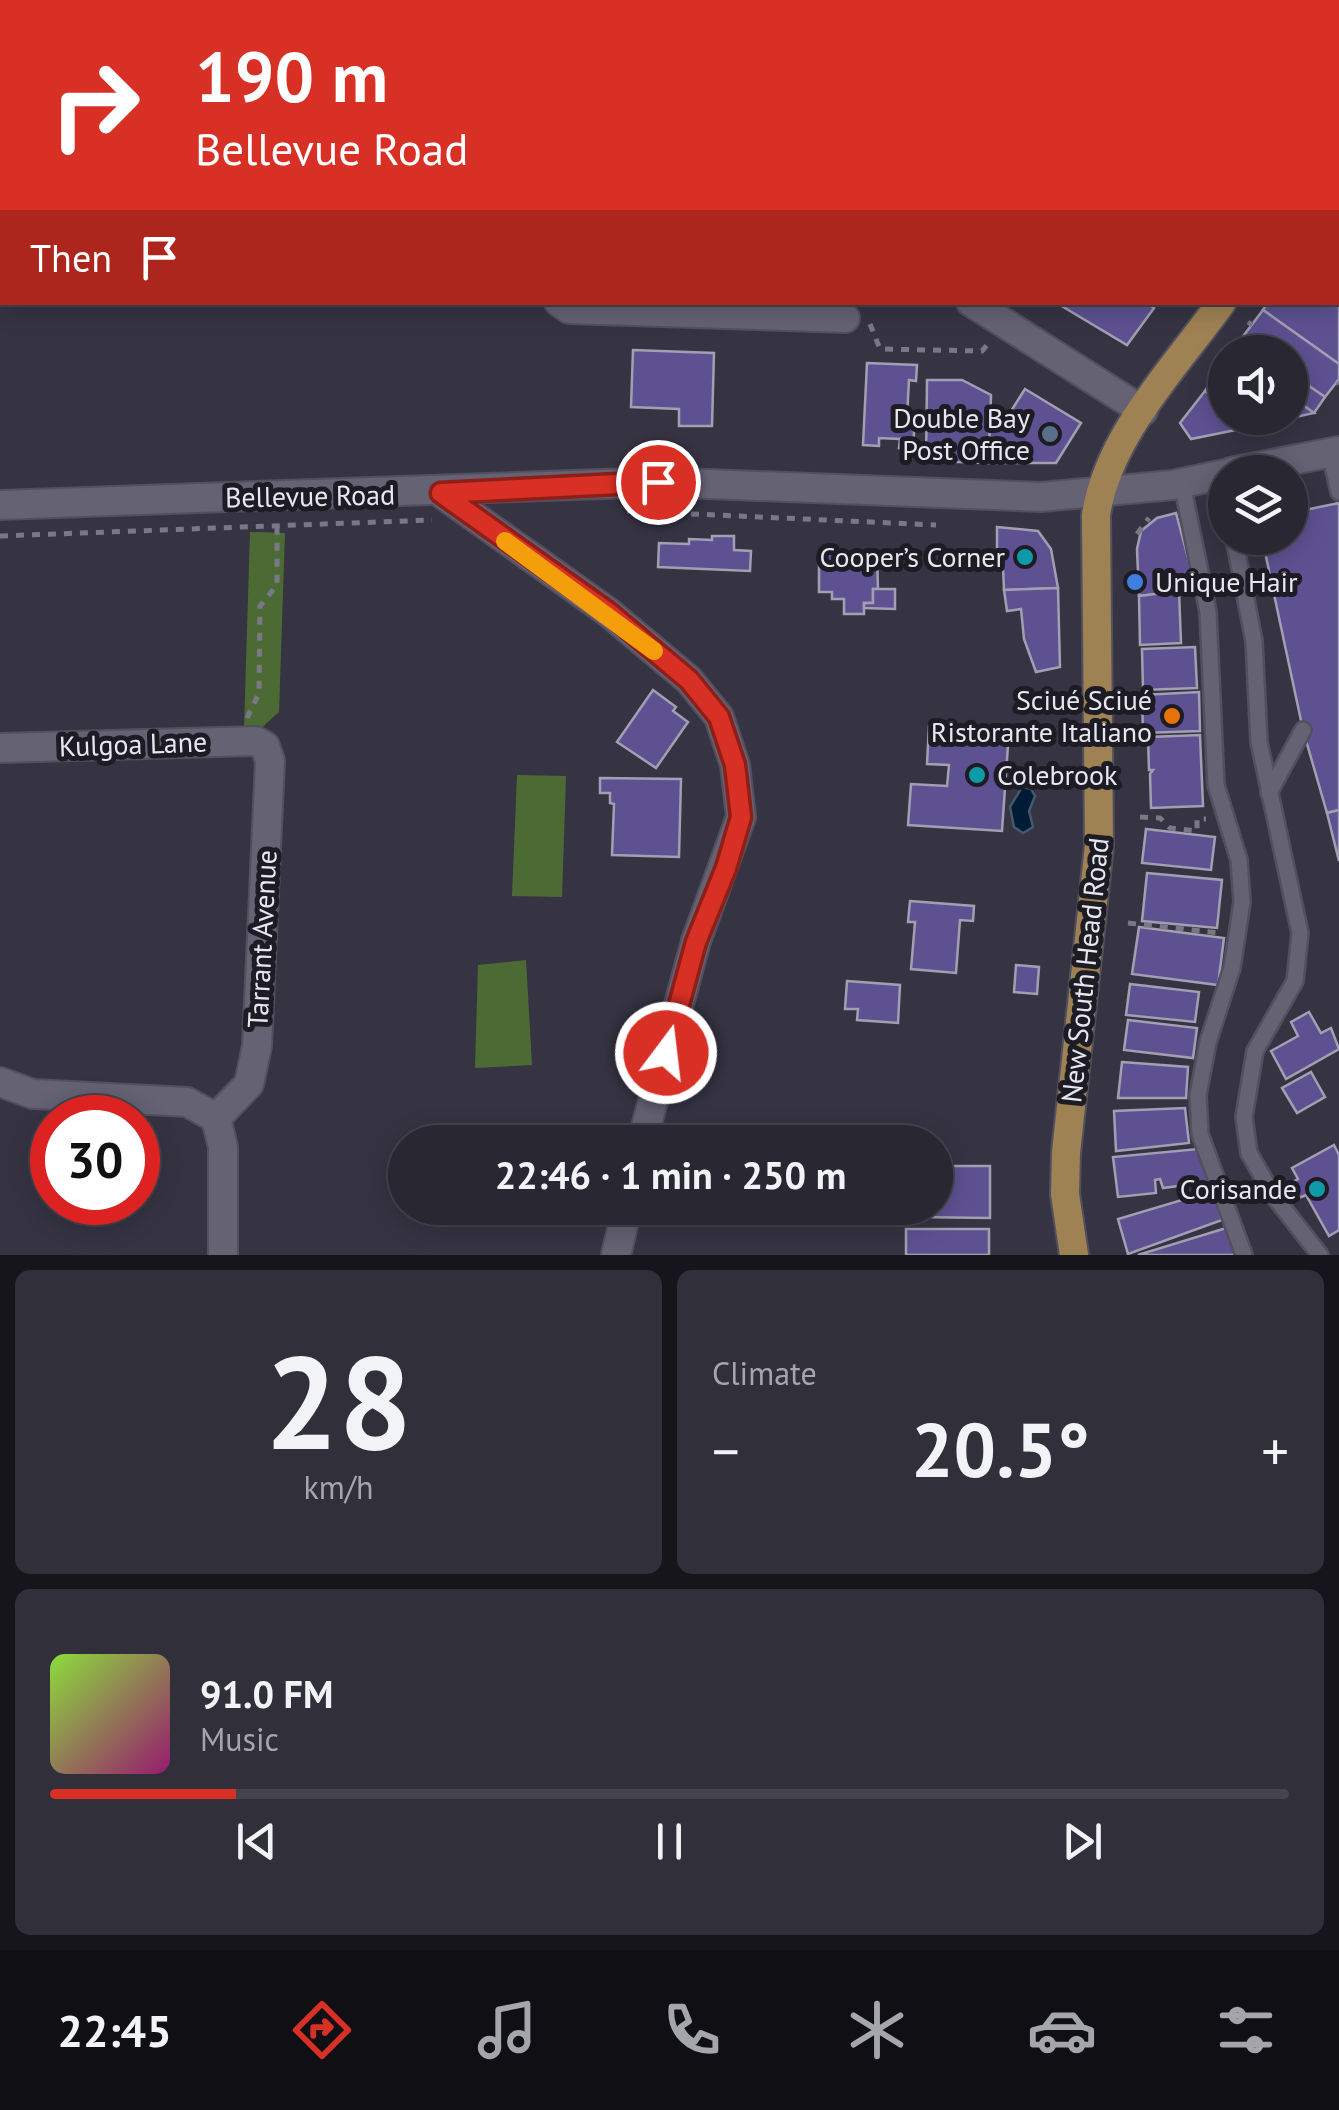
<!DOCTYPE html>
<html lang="en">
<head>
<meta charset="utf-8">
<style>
	body { margin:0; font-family:"PT Sans",sans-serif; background:#302f3a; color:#f1f3f6; height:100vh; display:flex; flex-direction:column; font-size:38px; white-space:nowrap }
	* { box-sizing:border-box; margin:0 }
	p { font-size:32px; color:#a5a5ac }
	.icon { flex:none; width:55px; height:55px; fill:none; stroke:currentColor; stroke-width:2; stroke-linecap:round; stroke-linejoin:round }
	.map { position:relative; height:1255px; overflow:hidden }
	.panel { display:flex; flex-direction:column; gap:15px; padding:15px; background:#16151c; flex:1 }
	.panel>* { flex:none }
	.hud { position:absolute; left:0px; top:0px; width:1340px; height:305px; box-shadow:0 5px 25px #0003,0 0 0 2px #44444d; background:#d93025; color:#fff; overflow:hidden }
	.fabs { position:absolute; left:1208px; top:335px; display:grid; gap:20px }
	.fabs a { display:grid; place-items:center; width:100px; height:100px; border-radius:50%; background:#282732; box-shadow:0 5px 25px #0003,0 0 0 2px #44444d; font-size:50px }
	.speed { position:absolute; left:30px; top:1095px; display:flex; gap:20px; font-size:50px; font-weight:700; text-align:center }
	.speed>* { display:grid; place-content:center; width:130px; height:130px; border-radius:50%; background:#282732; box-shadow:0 5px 25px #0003,0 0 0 2px #44444d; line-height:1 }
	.speed .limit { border:15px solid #d22; background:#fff; color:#111 }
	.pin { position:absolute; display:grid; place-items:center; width:85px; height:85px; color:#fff; margin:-42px; border:5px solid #fff; border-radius:50%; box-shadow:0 2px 10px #0007 }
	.me { position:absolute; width:110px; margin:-55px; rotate:15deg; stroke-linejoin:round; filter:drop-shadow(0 0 8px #0008) }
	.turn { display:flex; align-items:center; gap:35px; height:210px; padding:0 30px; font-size:45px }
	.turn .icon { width:130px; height:130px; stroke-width:2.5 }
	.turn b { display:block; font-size:70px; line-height:85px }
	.then { display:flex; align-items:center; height:95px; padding:0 30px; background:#0003; gap:20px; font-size:38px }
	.big { font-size:75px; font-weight:700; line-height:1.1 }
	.panel .card { flex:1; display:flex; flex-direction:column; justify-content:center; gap:15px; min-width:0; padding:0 35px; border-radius:15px; background:#302f3a }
	.panel .dial { align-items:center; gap:0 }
	.dial b { font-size:130px; line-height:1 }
	.song { display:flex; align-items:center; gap:30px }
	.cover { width:120px; height:120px; border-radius:15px; background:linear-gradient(135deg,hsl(90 70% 55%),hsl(320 70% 35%)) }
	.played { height:10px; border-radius:5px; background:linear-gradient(90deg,#d93025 15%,#44444d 15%) }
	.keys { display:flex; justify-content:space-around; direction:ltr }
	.heat { display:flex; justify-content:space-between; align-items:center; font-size:55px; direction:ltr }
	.panel .tiles { flex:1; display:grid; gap:15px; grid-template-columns:1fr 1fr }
	.card:last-child { grid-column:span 2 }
	.trip { position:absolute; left:388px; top:1125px; width:565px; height:100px; border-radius:50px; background:#282732; box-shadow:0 5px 25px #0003,0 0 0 2px #44444d; font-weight:700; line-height:100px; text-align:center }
	.menu { display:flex; height:160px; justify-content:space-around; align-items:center; background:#101014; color:#a5a5ac }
	.menu .icon { width:70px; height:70px }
	.menu .on { color:#d93025 }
	.menu b { font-size:45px; color:#f1f3f6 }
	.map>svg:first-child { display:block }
	.green { fill:#4c6b34 }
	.water { fill:#001b35; stroke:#45586d; stroke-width:2.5 }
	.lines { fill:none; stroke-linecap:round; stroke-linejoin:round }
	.stream { stroke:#45586d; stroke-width:8 }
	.building { fill:#5e5192; stroke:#a19fb2; stroke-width:2.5 }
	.service-casing { stroke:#52505e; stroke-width:20 }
	.pedestrian-casing { stroke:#52505e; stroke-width:28 }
	.minor-casing { stroke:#52505e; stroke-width:32 }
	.tertiary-casing { stroke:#52505e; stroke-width:32 }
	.primary-casing { stroke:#52505e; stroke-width:32 }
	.path { stroke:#7a7886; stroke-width:5; stroke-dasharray:8 8; stroke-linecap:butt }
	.service { stroke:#646273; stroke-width:15 }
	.pedestrian { stroke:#646273; stroke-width:22 }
	.minor { stroke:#646273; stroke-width:28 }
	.tertiary { stroke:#646273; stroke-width:28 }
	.primary { stroke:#9f8253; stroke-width:28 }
	.route-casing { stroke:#8d1f18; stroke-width:25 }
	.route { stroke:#d93025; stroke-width:18 }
	.slow { stroke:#f59e0b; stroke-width:18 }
	.service-dot { fill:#5c6f8a; stroke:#1d1c24; stroke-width:4 }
	.culture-dot { fill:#0f9aa8; stroke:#1d1c24; stroke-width:4 }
	.shop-dot { fill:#3f7fe0; stroke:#1d1c24; stroke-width:4 }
	.food-dot { fill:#e8710a; stroke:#1d1c24; stroke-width:4 }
	.labels { text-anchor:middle; stroke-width:10; stroke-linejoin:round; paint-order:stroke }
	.poi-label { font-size:28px; fill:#e7e6f1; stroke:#1d1c24; text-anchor:end }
	.street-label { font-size:28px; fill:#e7e6f1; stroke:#1d1c24 }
</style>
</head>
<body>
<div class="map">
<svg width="1339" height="1255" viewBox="0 0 1339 1255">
	<rect width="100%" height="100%" fill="#363443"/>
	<!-- green -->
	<g class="green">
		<path d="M250,532l35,1 -6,179 -19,17h-16z"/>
		<path d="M517,775l49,1 -4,121 -50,-1z"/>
		<path d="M526,960l6,105 -57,3 3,-103z"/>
	</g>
	<!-- water -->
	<path class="water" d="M1022,787l9,2 4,7 -6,15 4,16 -10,6 -9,-6 -4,-20z"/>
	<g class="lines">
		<!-- stream -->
		<path class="stream" d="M381,0l4,2"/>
	</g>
	<!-- building -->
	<g class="building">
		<path d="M828,0h268l-268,2z"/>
		<path d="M931,0h110l-1,2z"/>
		<path d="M1338,236l1,1v127l-76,-54 5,-8h70z"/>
		<path d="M1055,302h90l9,6 -27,37z"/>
		<path d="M1263,310l76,54v15l-14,18 -35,-24v-21h-29l-20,-13z"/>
		<path d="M1241,339l20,13h-29z"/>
		<path d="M633,350l81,3 -2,73h-33v-17l-48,-2z"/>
		<path d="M867,363l50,2 -1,16 -7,-1 -2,37h8l-2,32 -14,-1 1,-9 -21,-1v8l-16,-1z"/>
		<path d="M1219,369l6,5v31l-20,-14z"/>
		<path d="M1290,373l35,24 -11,16 -24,-17z"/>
		<path d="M927,380h35l29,15 -2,68 -63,-2z"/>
		<path d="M1025,389l56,34 -25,40h-67l1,-53 16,9z"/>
		<path d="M1205,391l20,14v13h18l12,8 -64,13 -11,-16z"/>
		<path d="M1290,396l24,17 -27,6z"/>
		<path d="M1243,418h42l2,1 -32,7z"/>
		<path d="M1339,503v307l-12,3 -24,-83 -41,-192h28v-25z"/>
		<path d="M1176,513l18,67 -8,2v9l-47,5 -2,-47 4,-18 16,-13z"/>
		<path d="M997,527l41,4 13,18 7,39 -54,2 -1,-23h-6z"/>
		<path d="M712,536h22v14l17,1 -1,20 -92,-4 1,-24 30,1v-5l23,1z"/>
		<path d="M819,554h58l1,35h-5v14h-9v11h-20v-15h-12v-7h-13z"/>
		<path d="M1058,588l2,79 -24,5 -12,-33 -3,-30 -14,2 -3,-21z"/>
		<path d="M873,589h22v20l-31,-1v-5h9z"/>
		<path d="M1179,591l2,52 -41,2 -1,-49z"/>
		<path d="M1195,647l2,41 -54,2 -1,-41z"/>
		<path d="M653,690l23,17 -3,4 15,11 -32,46 -39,-26z"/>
		<path d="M1199,692l1,39 -57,2 -1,-38z"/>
		<path d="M929,726l80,5 -7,100 -94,-6 3,-41 36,2 2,-21 -22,-1z"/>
		<path d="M1200,735l3,71 -52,2 -1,-34 3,-4h-4l-1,-33z"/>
		<path d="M600,778l81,1 -2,78 -67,-2 2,-51 -4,-1v-10h-10z"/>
		<path d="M1339,810v51l-12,-48z"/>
		<path d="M1146,829l69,8 -4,33 -69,-7z"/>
		<path d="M1147,873l75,7 -5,48 -75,-7z"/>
		<path d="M910,901l64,5 -1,15 -13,-1 -4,53 -45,-4 4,-47h-7z"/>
		<path d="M1139,927l85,11 -6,47 -86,-11z"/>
		<path d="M1016,965l23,2 -2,27 -23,-2z"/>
		<path d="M847,981l53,4 -2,38 -41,-3 1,-11h-13z"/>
		<path d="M1130,984l69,8 -4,30 -69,-7z"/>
		<path d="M1309,1012l12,21 10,-5 8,21 -53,30 -15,-28 27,-15 -7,-14z"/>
		<path d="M1128,1020l69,8 -4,30 -69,-8z"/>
		<path d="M1122,1062l66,5 -2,31h-68z"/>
		<path d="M1311,1072l14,25 -28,16 -15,-25z"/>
		<path d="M1185,1108l4,35 -73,8 -2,-40z"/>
		<path d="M1334,1145l5,10v75l-10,6 -23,-41 -7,3 -8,-15 7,-4 -6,-11z"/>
		<path d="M1198,1149l10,33 -45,6 -3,-9 -5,1 1,13 -38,4 -5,-40z"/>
		<path d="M935,1166h55v52l-76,-1v-9h21z"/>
		<path d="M1212,1191l10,29 -94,34 -10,-35z"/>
		<path d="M1226,1228l9,27h-97z"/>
		<rect x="906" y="1229" width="83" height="26"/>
	</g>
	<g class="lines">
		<!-- service casing -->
		<g class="service-casing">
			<g id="service">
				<path d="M1330,452l9,40"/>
				<path d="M1182,483l26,129 8,173 23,75 3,42 -10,66 -24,74 -10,53 2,39 44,121"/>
				<path d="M1234,538l20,103 5,101 41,191 -5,48 -40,70 -11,66 5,36 24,42 47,60"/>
				<path d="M1269,793l34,-63"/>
			</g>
		</g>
		<!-- pedestrian casing -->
		<g class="pedestrian-casing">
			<path id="pedestrian" d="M1116,2v-2"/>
		</g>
		<!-- minor casing -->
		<g class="minor-casing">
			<g id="minor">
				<path d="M75,0l5,2"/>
				<path d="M510,0l4,2"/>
				<path d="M622,2l1,-2"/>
				<path d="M0,223h2"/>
				<path d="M559,302l10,7 276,9"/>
				<path d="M441,493l167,119 81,68 30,37 16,48 6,52 -45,124 -54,201"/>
				<path d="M0,748l256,-7 9,5 5,15 -13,285 -8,38 -33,34"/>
				<path d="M0,1082l33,12 154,8 29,16"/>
				<path d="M216,1118l7,29v108"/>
				<path d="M616,1255l11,-47"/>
			</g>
		</g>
		<!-- tertiary casing -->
		<g class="tertiary-casing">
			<g id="tertiary">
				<path d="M971,302l172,109"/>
				<path d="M1231,472l108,-21"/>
				<path d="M0,505l658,-23 383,15 132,-12 52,-11"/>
			</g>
		</g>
		<!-- primary casing -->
		<g class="primary-casing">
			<g id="primary">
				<path d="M1338,139l1,-3"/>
				<path d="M1074,1255l-9,-61 1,-41 33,-307 -3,-331c12,-80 80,-149 126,-213"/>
			</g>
		</g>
		<!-- path -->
		<g class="path">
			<path d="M1248,322l4,3"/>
			<path d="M870,324l10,25 102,2 6,-7"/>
			<path d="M1337,382l2,2"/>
			<path d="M627,511l309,14"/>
			<path d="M1137,534l12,-16"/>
			<path d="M0,536l432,-16"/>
			<path d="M247,718l12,-25 1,-87 17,-21v-58"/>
			<path d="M1140,817l20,1 10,10 27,3v-12h9"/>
			<path d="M1128,923l92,10"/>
		</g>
		<!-- service -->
		<use href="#service" class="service"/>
		<!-- pedestrian -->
		<use href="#pedestrian" class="pedestrian"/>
		<!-- minor -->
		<use href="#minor" class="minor"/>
		<!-- tertiary -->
		<use href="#tertiary" class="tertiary"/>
		<!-- primary -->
		<use href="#primary" class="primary"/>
	</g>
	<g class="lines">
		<!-- route casing -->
		<g class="route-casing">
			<path id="route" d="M658,482l-217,11 167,119 81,68 30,37 16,48 6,52 -15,51 -30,74 -30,111"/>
		</g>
		<!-- route -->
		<use href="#route" class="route"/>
		<!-- slow -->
		<path class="slow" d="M505,541l149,110"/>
	</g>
	<!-- markers -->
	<circle class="service-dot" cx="1050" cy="434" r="10"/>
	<g class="culture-dot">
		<circle cx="1025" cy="557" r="10"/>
		<circle cx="977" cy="775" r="10"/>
		<circle cx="1317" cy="1189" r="10"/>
	</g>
	<circle class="shop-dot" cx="1135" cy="582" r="10"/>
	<circle class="food-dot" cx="1172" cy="716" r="10"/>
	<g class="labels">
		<!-- poi labels -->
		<g class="poi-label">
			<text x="1030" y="428">Double Bay<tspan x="1030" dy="32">Post Office</tspan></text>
			<text x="1005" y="567">Cooper’s Corner</text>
			<text x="1155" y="592" text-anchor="start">Unique Hair</text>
			<text x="1152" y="710">Sciué Sciué<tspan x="1152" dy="32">Ristorante Italiano</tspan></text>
			<text x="997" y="785" text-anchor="start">Colebrook</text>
			<text x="1297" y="1199">Corisande</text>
		</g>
		<!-- street labels -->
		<g class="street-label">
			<text transform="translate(310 496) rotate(-1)" y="10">Bellevue Road</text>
			<text transform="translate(133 744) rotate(-2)" y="10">Kulgoa Lane</text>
			<text transform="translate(262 939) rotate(-87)" y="10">Tarrant Avenue</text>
			<text transform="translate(1085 970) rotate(-84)" y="10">New South Head Road</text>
		</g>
	</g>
</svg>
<div class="fabs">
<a><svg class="icon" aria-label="sound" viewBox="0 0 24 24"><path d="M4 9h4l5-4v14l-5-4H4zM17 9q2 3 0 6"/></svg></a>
<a><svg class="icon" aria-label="layers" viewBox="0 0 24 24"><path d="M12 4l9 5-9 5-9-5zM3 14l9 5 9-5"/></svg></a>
</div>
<div class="speed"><div class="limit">30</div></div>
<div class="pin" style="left:658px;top:482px;background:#d93025"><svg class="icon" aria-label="arrive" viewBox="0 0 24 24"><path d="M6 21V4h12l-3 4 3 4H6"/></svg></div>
<svg class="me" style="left:666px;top:1053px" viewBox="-20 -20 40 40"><circle r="17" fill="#d93025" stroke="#fff" stroke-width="3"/><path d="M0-11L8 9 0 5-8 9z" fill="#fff"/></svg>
<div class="trip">22:46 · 1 min · 250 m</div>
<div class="hud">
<div class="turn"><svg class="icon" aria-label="right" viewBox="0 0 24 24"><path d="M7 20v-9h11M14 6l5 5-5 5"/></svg><div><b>190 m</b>Bellevue Road</div></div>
<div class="then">Then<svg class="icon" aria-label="arrive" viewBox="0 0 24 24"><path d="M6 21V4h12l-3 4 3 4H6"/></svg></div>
</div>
</div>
<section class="panel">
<div class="tiles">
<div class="card dial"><b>28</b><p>km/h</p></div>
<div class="card"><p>Climate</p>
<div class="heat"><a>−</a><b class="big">20.5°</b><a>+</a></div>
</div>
<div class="card">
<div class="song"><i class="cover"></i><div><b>91.0 FM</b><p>Music</p></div></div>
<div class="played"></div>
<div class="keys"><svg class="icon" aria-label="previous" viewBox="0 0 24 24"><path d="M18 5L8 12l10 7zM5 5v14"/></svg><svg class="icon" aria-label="pause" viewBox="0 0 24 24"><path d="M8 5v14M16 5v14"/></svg><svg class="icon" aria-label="next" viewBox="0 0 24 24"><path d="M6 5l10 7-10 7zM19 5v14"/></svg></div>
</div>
</div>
</section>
<nav class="menu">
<b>22:45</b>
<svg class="icon on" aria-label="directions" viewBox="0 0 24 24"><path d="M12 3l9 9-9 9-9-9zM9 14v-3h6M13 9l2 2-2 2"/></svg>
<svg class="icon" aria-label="music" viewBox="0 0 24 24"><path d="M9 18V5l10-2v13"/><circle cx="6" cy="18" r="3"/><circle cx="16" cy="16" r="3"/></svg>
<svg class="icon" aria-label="phone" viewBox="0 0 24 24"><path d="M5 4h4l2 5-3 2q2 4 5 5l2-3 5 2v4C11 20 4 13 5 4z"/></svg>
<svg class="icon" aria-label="climate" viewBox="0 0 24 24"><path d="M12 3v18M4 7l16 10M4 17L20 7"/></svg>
<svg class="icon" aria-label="car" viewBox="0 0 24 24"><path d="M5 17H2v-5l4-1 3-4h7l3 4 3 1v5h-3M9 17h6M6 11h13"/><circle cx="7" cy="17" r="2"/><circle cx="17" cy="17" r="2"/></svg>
<svg class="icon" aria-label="filters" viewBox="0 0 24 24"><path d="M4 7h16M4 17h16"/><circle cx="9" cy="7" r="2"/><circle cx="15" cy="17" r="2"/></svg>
</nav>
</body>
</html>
